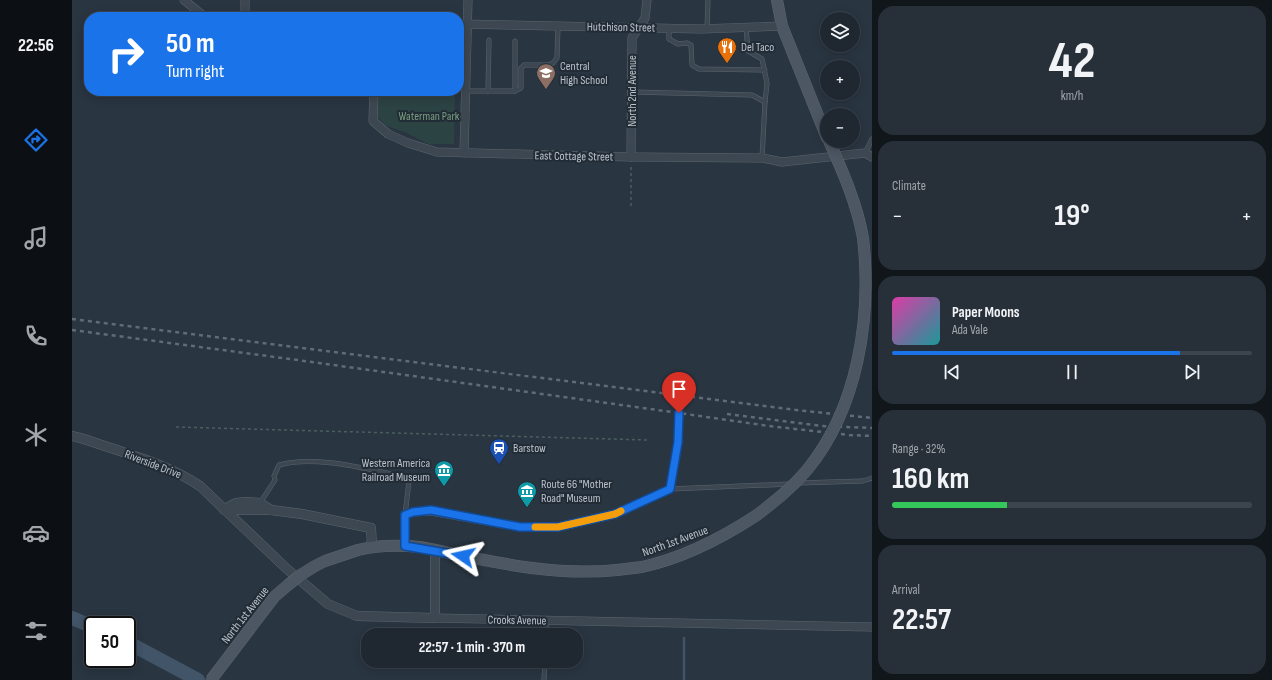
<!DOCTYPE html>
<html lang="en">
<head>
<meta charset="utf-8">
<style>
	body { margin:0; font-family:"Sofia Sans Condensed",sans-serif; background:#273039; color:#f1f3f6; height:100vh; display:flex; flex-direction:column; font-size:15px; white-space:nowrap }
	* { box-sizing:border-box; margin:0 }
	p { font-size:13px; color:#a1a6ab }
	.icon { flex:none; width:22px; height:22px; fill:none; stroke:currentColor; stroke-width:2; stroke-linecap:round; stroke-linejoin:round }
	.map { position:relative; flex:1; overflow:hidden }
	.panel { display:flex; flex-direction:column; gap:6px; padding:6px; background:#11161b; width:400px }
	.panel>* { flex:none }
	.banner { position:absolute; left:12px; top:12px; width:380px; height:84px; border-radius:16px; box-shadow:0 2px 10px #0003,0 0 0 1px #3c444d; background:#1a73e8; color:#fff; overflow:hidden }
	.fabs { position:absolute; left:748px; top:12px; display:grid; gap:8px }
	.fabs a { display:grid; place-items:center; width:40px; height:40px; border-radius:50%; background:#1f2831; box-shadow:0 2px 10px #0003,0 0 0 1px #3c444d; font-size:20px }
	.speed { position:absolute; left:12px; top:616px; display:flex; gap:8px; font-size:20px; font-weight:700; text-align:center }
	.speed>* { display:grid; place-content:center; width:52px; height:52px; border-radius:50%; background:#1f2831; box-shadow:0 2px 10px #0003,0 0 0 1px #3c444d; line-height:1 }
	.speed .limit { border:2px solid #111; border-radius:6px; background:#fff; color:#111 }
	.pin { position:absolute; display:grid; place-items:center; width:34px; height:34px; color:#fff; margin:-41px -17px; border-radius:50% 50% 50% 0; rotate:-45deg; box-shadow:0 0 4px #0007 }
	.pin .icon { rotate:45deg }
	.me { position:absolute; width:44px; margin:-22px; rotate:281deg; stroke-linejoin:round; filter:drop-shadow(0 0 3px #0008) }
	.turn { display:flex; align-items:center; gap:14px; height:84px; padding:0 16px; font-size:18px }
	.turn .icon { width:52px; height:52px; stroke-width:2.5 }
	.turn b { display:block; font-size:28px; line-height:34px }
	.big { font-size:30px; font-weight:700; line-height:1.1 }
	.panel .tile { flex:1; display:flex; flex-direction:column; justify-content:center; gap:6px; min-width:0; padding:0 14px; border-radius:16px; background:#273039 }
	.panel .dial { align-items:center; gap:0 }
	.dial b { font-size:52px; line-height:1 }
	.song { display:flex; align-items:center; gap:12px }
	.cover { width:48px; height:48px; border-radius:6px; background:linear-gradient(135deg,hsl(320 70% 55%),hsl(180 70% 35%)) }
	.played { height:4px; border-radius:2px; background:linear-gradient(90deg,#1a73e8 80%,#3c444d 80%) }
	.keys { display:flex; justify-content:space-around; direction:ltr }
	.heat { display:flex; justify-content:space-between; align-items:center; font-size:22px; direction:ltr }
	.charge { height:6px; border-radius:3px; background:linear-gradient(90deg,#34c759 32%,#3c444d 0) }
	.trip { position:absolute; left:289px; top:628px; width:222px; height:40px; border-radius:16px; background:#1f2831; box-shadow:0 2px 10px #0003,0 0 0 1px #3c444d; font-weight:700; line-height:40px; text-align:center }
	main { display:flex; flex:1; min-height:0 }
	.tabs { display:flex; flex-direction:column; width:72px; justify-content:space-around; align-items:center; background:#0c1014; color:#a1a6ab }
	.tabs .icon { width:28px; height:28px }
	.tabs .on { color:#1a73e8 }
	.tabs b { font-size:18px; color:#f1f3f6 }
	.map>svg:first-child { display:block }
	.green { fill:#2c4343 }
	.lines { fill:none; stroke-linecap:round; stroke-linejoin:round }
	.stream { stroke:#415468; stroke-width:2.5 }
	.river { stroke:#415468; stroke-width:14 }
	.service-casing { stroke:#5b656e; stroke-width:5 }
	.minor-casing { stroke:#5b656e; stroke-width:9 }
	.tertiary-casing { stroke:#5b656e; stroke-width:10 }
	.secondary-casing { stroke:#5b656e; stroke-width:12 }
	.path { stroke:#4b5f60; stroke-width:1.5; stroke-dasharray:3 3; stroke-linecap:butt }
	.service { stroke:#3d4751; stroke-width:4 }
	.minor { stroke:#3d4751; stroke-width:8 }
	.tertiary { stroke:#3d4751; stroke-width:9 }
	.secondary { stroke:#4c5763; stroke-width:11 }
	.rail { stroke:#606b77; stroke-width:2.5; stroke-dasharray:4 4; stroke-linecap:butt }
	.secondary-bridge-casing { stroke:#5b656e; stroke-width:12; stroke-linecap:butt }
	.secondary-bridge { stroke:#4c5763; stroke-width:11 }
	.route-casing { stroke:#114b97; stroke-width:10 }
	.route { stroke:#1a73e8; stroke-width:7 }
	.slow { stroke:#f59e0b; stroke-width:7 }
	.labels { text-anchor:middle; stroke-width:4; stroke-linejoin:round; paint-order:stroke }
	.street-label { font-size:12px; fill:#bac2cb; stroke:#222c36 }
	.poi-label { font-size:12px; fill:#bac2cb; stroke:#222c36; text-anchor:start }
	.park-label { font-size:12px; fill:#7a9e80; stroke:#222c36 }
</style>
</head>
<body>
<main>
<nav class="tabs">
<b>22:56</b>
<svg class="icon on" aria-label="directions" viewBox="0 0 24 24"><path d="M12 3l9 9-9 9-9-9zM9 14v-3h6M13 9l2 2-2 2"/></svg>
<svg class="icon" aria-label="music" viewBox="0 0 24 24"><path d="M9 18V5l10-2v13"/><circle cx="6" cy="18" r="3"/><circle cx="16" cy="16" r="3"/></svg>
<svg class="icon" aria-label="phone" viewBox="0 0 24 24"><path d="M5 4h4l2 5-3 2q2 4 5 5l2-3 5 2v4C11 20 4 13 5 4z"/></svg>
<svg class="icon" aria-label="climate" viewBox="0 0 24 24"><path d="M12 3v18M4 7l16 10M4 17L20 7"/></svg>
<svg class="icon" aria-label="car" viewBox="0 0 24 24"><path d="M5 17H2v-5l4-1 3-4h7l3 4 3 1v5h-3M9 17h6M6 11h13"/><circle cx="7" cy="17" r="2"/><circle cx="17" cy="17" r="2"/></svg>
<svg class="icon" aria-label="filters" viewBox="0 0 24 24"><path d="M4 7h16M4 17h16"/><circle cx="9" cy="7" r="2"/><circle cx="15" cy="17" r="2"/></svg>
</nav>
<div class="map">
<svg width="800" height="680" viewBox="0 0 800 680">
	<rect width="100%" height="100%" fill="#293541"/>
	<!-- green -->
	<path class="green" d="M307,91h76l-1,53h-26l-21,-11 -22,-8 -8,-9z"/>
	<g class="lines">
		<!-- stream -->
		<path class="stream" d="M612,680v-42"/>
		<!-- river -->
		<g class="river">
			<path d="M0,618l21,9"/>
			<path d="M55,642l71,38"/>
		</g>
		<!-- service casing -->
		<g class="service-casing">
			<g id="service">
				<path d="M674,27l2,24 14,8 5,24 -2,19"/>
				<path d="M597,28v11l9,5 9,-1 4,2 1,20 7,4 66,1"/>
				<path d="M635,28l1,-28"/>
				<path d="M394,91h49l6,-3v-20l3,-3h24l5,-2 4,-5 1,-32"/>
				<path d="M416,91l1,-51"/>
				<path d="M443,91v-50"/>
				<path d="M560,92l120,3 13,7 -3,56"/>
				<path d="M793,153l7,-14"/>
				<path d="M615,385c-9,21 -6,36 -9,58 -2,15 -6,30 -8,46l120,-5"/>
				<path d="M727,483l64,-2 9,-3"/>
				<path d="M188,503l15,-23 -1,-4 5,-11c36,-10 87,4 123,11l7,5 -4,34"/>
				<path d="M474,635l1,-15"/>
				<path d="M472,680l1,-19"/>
			</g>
		</g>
		<!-- minor casing -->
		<g class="minor-casing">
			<g id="minor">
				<path d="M112,0l21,17"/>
				<path d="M173,17v-17"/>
				<path d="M387,24l242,5 81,-3"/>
				<path d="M302,91l-1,30 15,13 20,9 29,9 194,5 131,1 20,4 83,-9 7,4"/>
				<path d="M392,153l4,-153"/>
				<path d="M559,157l1,-119 13,-20 2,-18"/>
				<path d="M333,546v-31l8,-3 18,-1 89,16h38l57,-13 55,-25"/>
				<path d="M363,618l437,9"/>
			</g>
		</g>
		<!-- tertiary casing -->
		<g class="tertiary-casing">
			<g id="tertiary">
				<path d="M0,436c14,3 28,9 42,13 30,10 59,19 86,37l87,83 41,35 29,12 78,2v-68"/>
				<path d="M153,509l11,-6 10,-1 14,1 11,7"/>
				<path d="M152,510h47l31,4 69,14 1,18"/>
			</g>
		</g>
		<!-- secondary casing -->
		<g class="secondary-casing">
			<g id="secondary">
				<path d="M705,0l5,26 45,112"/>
				<path d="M286,550c20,-5 41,-5 62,-3 65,13 130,30 197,23 8,-1 17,-2 25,-3 41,-9 80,-29 115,-52"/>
			</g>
		</g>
		<!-- path -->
		<g class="path">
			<path d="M559,206v-41"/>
			<path d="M104,427l472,13"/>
		</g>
		<!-- service -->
		<use href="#service" class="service"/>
		<!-- minor -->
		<use href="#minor" class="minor"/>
		<!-- tertiary -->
		<use href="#tertiary" class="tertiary"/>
		<!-- secondary -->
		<use href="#secondary" class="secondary"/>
		<!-- rail -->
		<g class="rail">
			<path d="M0,319l724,91 76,8"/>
			<path d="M0,330l218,29 389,54 90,13 80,9 23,1"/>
			<path d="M655,414l95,12 50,2"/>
		</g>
		<!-- secondary-bridge casing -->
		<g class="secondary-bridge-casing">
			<g id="secondary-bridge">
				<path d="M685,515c18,-14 35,-27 50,-45 51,-62 65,-153 56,-232 -6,-34 -20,-66 -34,-97"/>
				<path d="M139,680l63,-83 14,-12 11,-9 16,-10 10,-5 33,-11"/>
			</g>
		</g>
		<!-- secondary-bridge -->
		<use href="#secondary-bridge" class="secondary-bridge"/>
	</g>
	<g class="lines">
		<!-- route casing -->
		<g class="route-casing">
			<path id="route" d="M391,556l-58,-10v-31l8,-3 18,-2 89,17h38l57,-13 55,-25 8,-47 1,-29"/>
		</g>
		<!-- route -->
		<use href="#route" class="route"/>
		<!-- slow -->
		<path class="slow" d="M463,527h23l57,-13 6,-3"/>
	</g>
	<!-- icons -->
	<defs>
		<g id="restaurant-pin" transform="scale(1)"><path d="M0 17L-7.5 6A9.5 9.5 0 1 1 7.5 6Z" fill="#e8710a" stroke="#222c36"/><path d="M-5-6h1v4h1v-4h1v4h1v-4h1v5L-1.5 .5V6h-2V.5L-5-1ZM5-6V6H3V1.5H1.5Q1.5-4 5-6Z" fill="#fff"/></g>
		<g id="school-pin" transform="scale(1)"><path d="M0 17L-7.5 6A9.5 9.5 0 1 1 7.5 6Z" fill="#8d6e63" stroke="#222c36"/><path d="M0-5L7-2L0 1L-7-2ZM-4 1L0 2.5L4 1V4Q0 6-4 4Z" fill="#fff"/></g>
		<g id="station-pin" transform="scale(1)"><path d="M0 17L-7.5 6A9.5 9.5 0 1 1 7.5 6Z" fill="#1a4fb4" stroke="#222c36"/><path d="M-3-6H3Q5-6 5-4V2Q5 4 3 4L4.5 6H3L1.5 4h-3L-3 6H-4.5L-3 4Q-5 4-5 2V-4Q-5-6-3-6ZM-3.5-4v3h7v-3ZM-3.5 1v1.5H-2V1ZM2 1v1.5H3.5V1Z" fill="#fff"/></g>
		<g id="museum-pin" transform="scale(1)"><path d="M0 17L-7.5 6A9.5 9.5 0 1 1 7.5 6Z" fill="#0f9aa8" stroke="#222c36"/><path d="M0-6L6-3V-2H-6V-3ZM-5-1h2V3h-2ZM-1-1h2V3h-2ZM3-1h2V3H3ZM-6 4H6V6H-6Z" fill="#fff"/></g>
	</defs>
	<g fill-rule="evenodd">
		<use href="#restaurant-pin" x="655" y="47"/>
		<use href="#school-pin" x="474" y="73"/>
		<use href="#station-pin" x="427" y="448"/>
		<use href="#museum-pin" x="372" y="470"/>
		<use href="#museum-pin" x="455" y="491"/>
	</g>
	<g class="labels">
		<!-- street labels -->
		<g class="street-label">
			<text transform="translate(549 27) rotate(1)" y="4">Hutchison Street</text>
			<text transform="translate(560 91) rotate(-90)" y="4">North 2nd Avenue</text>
			<text transform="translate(502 156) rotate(1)" y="4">East Cottage Street</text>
			<text transform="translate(81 464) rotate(21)" y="4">Riverside Drive</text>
			<text transform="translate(603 541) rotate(-20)" y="4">North 1st Avenue</text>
			<text transform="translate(173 615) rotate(-52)" y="4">North 1st Avenue</text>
			<text transform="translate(445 620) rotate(1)" y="4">Crooks Avenue</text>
		</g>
		<!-- poi labels -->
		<g class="poi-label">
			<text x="669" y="51">Del Taco</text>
			<text x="488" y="70">Central<tspan x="488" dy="14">High School</tspan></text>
			<text x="441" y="452">Barstow</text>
			<text x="358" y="467" text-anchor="end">Western America<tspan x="358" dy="14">Railroad Museum</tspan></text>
			<text x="469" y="488">Route 66 "Mother<tspan x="469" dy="14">Road" Museum</tspan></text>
		</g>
		<!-- park labels -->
		<g class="park-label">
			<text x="357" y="120">Waterman Park</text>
		</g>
	</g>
</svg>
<div class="fabs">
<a><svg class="icon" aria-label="layers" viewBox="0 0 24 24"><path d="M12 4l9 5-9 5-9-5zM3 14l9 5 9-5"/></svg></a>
<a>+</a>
<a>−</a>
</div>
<div class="speed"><div class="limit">50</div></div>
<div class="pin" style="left:607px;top:413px;background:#d93025"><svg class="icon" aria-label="arrive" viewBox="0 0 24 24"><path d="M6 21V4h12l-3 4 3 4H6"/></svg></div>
<svg class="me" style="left:391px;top:556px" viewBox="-20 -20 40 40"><path d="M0-17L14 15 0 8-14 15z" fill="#1a73e8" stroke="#fff" stroke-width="4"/></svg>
<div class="trip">22:57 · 1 min · 370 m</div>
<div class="banner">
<div class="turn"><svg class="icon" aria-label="right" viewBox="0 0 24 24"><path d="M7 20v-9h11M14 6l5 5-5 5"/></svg><div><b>50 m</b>Turn right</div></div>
</div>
</div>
<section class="panel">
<div class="tile dial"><b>42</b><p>km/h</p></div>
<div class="tile"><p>Climate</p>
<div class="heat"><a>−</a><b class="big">19°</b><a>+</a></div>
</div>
<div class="tile">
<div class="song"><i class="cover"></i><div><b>Paper Moons</b><p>Ada Vale</p></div></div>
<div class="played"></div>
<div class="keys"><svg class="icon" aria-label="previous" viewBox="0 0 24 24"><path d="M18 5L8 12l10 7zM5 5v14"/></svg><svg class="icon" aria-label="pause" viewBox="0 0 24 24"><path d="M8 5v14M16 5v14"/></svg><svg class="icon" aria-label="next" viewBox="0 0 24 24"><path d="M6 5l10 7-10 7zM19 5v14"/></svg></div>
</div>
<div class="tile"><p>Range · 32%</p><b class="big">160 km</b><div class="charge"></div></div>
<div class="tile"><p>Arrival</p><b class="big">22:57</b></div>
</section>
</main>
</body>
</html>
